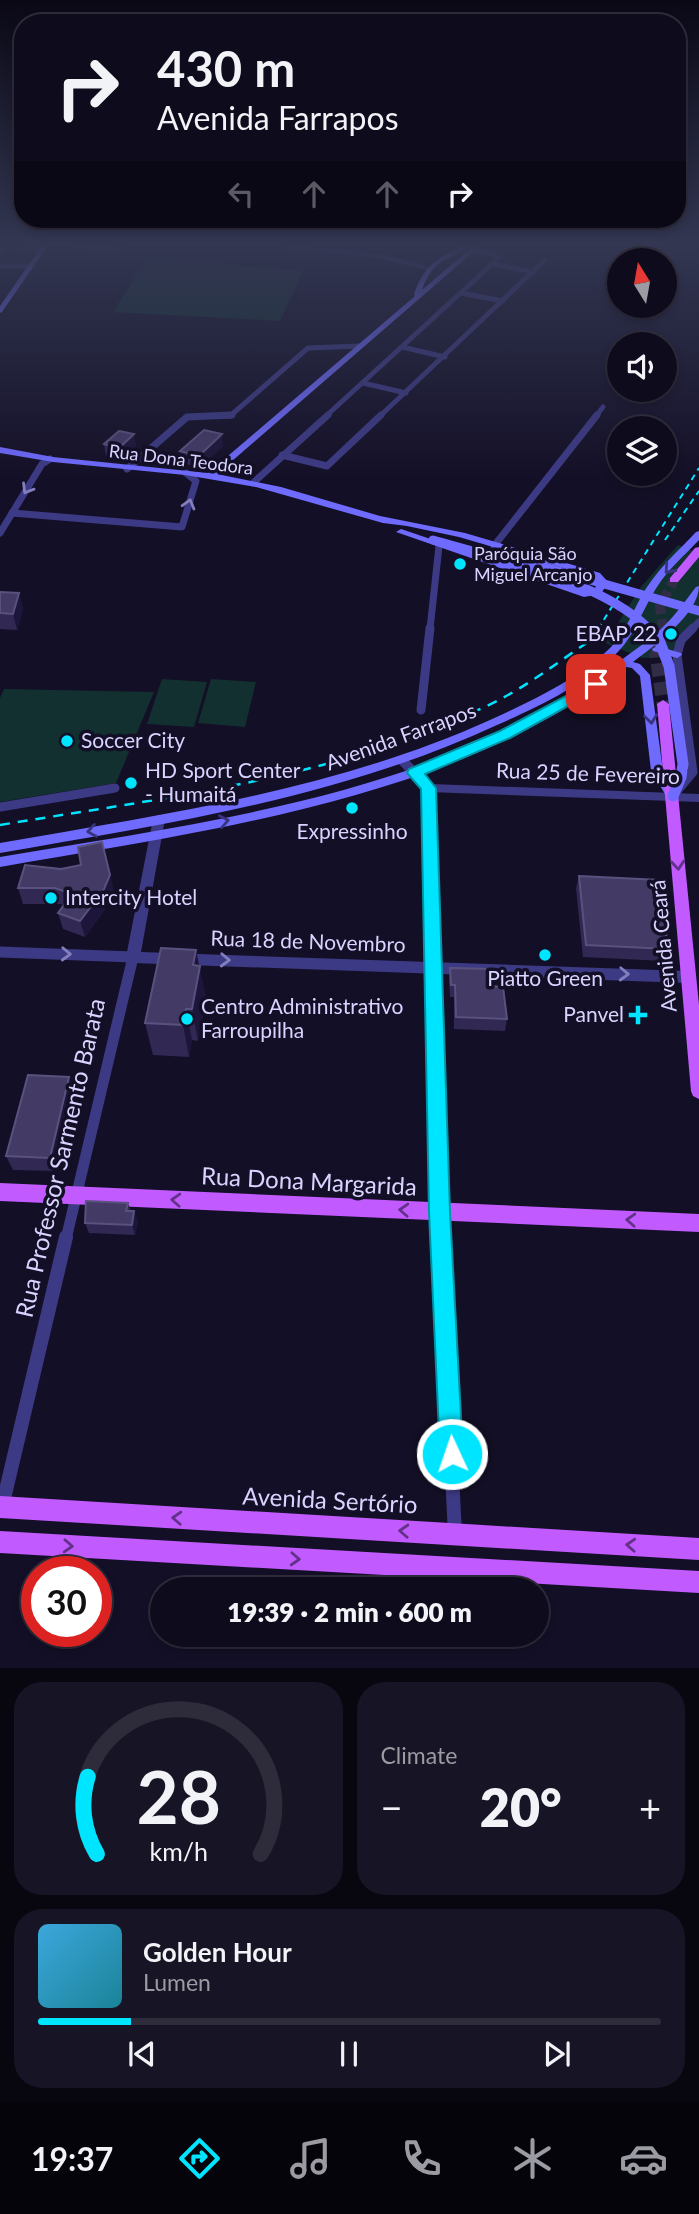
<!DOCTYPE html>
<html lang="en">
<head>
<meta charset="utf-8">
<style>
	body { margin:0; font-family:Lato,sans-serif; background:#171425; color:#f1f3f6; height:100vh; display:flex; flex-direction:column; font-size:26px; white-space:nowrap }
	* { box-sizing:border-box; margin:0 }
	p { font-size:23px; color:#9b9ba3 }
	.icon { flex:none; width:38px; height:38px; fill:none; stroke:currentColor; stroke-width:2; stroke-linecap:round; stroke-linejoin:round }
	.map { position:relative; height:1668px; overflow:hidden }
	.drawer { display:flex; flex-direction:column; gap:14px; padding:14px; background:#08060f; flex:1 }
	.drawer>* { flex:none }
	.banner { position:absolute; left:14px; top:14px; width:672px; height:214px; border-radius:28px; box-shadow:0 4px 10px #0003,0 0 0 2px #2e2b3b; background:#0e0b1c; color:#f1f3f6; overflow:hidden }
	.needle { width:46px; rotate:349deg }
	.buttons { position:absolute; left:607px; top:248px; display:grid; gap:14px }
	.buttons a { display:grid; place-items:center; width:70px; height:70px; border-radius:50%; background:#0e0b1c; box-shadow:0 4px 10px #0003,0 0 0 2px #2e2b3b; font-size:35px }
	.speed { position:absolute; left:21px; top:1556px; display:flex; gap:14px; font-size:35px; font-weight:700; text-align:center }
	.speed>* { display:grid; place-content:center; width:91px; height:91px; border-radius:50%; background:#0e0b1c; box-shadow:0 4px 10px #0003,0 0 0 2px #2e2b3b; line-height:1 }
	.speed .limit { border:10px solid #d22; background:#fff; color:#111 }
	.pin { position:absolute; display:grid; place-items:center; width:60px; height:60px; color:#fff; margin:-30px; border-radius:14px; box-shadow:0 4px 10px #0006 }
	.me { position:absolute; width:77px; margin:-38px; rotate:357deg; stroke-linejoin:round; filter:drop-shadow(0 0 5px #0008) }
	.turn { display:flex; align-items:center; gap:24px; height:147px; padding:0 28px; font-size:32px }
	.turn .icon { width:91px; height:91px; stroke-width:2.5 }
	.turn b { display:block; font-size:49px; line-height:60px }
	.lanes { display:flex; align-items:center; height:66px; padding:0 28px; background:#0003; justify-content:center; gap:35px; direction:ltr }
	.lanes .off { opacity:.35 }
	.big { font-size:52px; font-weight:800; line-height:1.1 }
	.drawer .widget { flex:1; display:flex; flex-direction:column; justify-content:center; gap:10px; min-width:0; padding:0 24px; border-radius:28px; background:#171425 }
	.drawer .dial { align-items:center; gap:0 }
	.dial svg { height:182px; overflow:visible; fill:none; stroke:#2e2b3b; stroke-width:7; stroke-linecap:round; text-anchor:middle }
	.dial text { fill:#f1f3f6; stroke:none }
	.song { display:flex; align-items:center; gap:21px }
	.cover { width:84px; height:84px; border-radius:10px; background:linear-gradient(135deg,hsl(200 70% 55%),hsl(190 70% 35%)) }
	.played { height:7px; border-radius:4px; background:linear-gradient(90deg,#00e5ff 15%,#2e2b3b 15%) }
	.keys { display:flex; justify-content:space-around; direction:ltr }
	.heat { display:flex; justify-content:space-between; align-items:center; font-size:38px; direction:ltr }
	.drawer .tiles { flex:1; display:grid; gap:14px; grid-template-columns:1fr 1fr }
	.widget:last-child { grid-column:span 2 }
	.trip { position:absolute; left:150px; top:1577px; width:399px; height:70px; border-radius:35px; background:#0e0b1c; box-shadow:0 4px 10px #0003,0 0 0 2px #2e2b3b; font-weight:800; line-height:70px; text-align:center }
	.tabs { display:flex; height:112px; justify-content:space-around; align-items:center; background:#06040b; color:#9b9ba3 }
	.tabs .icon { width:49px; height:49px }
	.tabs .active { color:#00e5ff }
	.tabs b { font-size:32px; color:#f1f3f6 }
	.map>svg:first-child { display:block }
	.green { fill:#12302f }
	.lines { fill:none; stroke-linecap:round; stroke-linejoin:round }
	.primary-tunnel-far1 { stroke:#312d47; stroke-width:10; stroke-dasharray:10 5; stroke-linecap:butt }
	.primary-tunnel { stroke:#312d47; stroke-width:13; stroke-dasharray:13 6; stroke-linecap:butt }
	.minor-far4 { stroke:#3d3a85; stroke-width:5 }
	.minor-far3 { stroke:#3d3a85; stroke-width:7 }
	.minor-far2 { stroke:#3d3a85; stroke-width:9 }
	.minor-far1 { stroke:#3d3a85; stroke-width:11 }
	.minor { stroke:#3d3a85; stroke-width:14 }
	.tertiary { fill:#3d3a85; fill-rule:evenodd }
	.secondary { fill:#6f6bff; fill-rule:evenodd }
	.primary { fill:#c25bff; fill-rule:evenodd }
	.rail-far1 { stroke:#00e5ff; stroke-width:2; stroke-dasharray:6 5; stroke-linecap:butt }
	.rail { stroke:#00e5ff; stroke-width:2.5; stroke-dasharray:10 8; stroke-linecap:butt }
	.secondary-bridge-far1 { stroke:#6f6bff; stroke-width:9 }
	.secondary-bridge { stroke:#6f6bff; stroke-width:11 }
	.wall { fill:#312854 }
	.shaded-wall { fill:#1d163a }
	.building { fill:#433a66; stroke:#5a527e; stroke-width:2 }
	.oneway { stroke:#837fbc }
	.oneway2 { stroke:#38347d }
	.oneway3 { stroke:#623188 }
	.route { fill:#00e5ff; stroke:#0095a6; stroke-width:2 }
	.poi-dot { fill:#00e5ff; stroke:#130f26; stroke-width:2.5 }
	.labels { text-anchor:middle; stroke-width:7; stroke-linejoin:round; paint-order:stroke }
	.far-street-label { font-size:18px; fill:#d9d4ff; stroke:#130f26 }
	.far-poi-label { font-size:18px; fill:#d9d4ff; stroke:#130f26; text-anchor:start }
	.poi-label { font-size:21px; fill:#d9d4ff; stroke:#130f26; text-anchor:start }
	.street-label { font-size:21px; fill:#d9d4ff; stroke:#130f26 }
	.near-street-label { font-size:24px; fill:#d9d4ff; stroke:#130f26 }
</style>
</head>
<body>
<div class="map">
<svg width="699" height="1668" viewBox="0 0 699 1668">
	<rect width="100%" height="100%" fill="#130f26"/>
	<!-- green -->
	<g class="green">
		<path d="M148,257l155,14 -23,50 -167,-9z"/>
		<path d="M678,545l21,8v68c-17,6 -24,19 -25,36l-32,1 -37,-15 36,-56z"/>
		<path d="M162,679l45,3 -13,45 -47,-3z"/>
		<path d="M211,679l45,3 -11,45 -47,-4z"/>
		<path d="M4,689l150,3 -38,91 -116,19v-104z"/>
	</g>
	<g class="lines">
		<!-- primary-tunnel-far1 -->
		<path class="primary-tunnel-far1" d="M663,629l-3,-23 14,-26"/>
		<!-- primary-tunnel -->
		<path class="primary-tunnel" d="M662,628l3,7 -9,20 7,49"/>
		<!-- minor-far4 -->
		<g class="minor-far4">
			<path d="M21,247l22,2"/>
			<path d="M472,250l29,6"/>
			<path d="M0,252l4,-5"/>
			<path d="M493,264l41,8"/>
			<path d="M0,266h31"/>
			<path d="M461,293l42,8"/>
			<path d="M402,347l43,10"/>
			<path d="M363,383l43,10"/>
			<path d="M217,416h13l78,-68 52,-2"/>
			<path d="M326,416l175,-160"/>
			<path d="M380,416l165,-156"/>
			<path d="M596,416l7,-9"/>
		</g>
		<!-- minor-far3 -->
		<g class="minor-far3">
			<path d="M282,455l45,11 54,-51"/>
			<path d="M127,469l60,-52 45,-2"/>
			<path d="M253,483l75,-68"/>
			<path d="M12,513l170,14 14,-46 -10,-8"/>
			<path d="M0,533l42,-69 8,-5"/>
			<path d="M494,546l103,-131"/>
			<path d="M430,629l9,-83"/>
			<path d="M692,629l7,-7"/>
		</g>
		<!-- minor-far2 -->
		<g class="minor-far2">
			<path d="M421,710l9,-82"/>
			<path d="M428,788l3,111"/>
			<path d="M677,791l16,-19 -16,-117 4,-15 12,-12"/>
			<path d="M0,807l115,-19"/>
		</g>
		<!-- minor-far1 -->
		<g class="minor-far1">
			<path d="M431,897l9,342"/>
			<path d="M0,952l133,5 -67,282"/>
		</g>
		<!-- minor -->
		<g class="minor">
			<path d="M440,1237l15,297"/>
			<path d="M2,1507l64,-270"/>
		</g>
		<!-- tertiary -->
		<g class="tertiary">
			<path d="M284,247c38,0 113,5 146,21l-3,2 -49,-12 -91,-9z"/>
			<path d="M403,757l4,1 24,26 268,10v8l-271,-10 -4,-1 -25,-27 -2,-3z"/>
			<path d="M159,815l6,4 -24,133 546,19 5,2 2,4 -2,4 -5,2 -554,-20 -5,-2 -2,-4 27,-138z"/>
		</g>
		<!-- secondary -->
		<g class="secondary">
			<path d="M41,247h6l-45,65 -2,1v-7z"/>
			<path d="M461,247h8c-24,16 -35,11 -47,43l50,-43h7l-262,227 64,13 99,29 85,17 135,40 8,9 -7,12 -17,3 -188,-65 5,-3 3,1 183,62 7,-2 4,-8 -4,-5 -135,-40 -52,-11 -24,-3 -127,-36 -71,-12 -132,-13 -53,-9v-6l53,10 155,16 207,-177 -1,-2c11,-29 20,-34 47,-47z"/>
			<path d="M699,531v9c-14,15 -31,29 -42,47 -15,23 -22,49 -42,68 -33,31 -77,52 -118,70 -157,73 -328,98 -497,128v-10c166,-29 335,-53 490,-123 41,-19 85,-39 118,-70 19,-17 25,-42 39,-63 13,-20 32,-37 49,-55z"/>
			<path d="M699,586c0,28 -45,60 -66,76l7,2 10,11 13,96 15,25 -2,3h-8l-17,-28 -11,-95 -8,-8 -6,-1c-172,133 -417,163 -626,200v-10c211,-36 445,-63 620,-196 14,-11 30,-21 42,-33 13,-12 23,-27 34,-41z"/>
			<path d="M657,646l24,7 1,2 -5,3 -24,-7 -1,-2z"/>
		</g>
		<!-- primary -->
		<g class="primary">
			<path d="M699,547v10l-21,25h-8v-4l25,-30z"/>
			<path d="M663,700l6,4 30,301v94l-6,-3 -2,-5 -34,-387z"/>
			<path d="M0,1183l699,31v18l-699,-31z"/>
			<path d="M0,1496l699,42v22l-699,-42z"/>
			<path d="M0,1531l699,40v22l-699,-40z"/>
		</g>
		<!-- rail-far1 -->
		<g class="rail-far1">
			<path d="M665,540l34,-49"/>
			<path d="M598,629l101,-161"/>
		</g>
		<!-- rail -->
		<path class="rail" d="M0,825c168,-28 342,-47 497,-124 33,-17 64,-41 94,-61l8,-12"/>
		<!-- secondary-bridge-far1 -->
		<g class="secondary-bridge-far1">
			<path d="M433,540c62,18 171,42 216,89"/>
			<path d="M534,564l165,47"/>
		</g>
		<!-- secondary-bridge -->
		<path class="secondary-bridge" d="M647,628l12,12 10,26 14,98 -2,13 -8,19"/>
	</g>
	<!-- wall -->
	<g class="wall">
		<path d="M68,247h54l-6,5z"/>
		<path d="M104,444l32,2 -16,15 -14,-5z"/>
		<path d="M223,446l-23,21 -19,-4 -1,-12z"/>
		<path d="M0,592l19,1 4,16 -6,21 -17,-1z"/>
		<path d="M61,869l53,22 -6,14 -23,32 -22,-8 -5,-16 6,-8 -4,-1h-37l-5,-16z"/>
		<path d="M579,876l89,73 -4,12 -81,-4 -7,-69z"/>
		<path d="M199,966l7,32 -8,43 -6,-1 -3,17 -36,-2 -8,-32z"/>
		<path d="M450,968l41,18 16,33 -2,12 -51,-2v-32h-4l-1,-17z"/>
		<path d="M75,1092l-19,79 -43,-1 -7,-14z"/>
		<path d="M128,1203l3,8 7,10 -3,14 -46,-2 -4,-10z"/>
	</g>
	<!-- shaded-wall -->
	<g class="shaded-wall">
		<path d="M115,247h7l-6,5z"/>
		<path d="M134,434l2,12 -16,15 -2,-12z"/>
		<path d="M222,434l1,12 -23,21 -1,-11z"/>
		<path d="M19,593l4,16 -6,21 -4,-16z"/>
		<path d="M102,842l12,49 -6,14 -23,32 -5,-16z"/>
		<path d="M196,950l10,48 -8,43 -6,-32 1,-44z"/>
		<path d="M186,1009l6,31 -3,17 -6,-32z"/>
		<path d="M69,1077l6,15 -19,79 -6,-13z"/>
		<path d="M134,1211l4,10 -3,14 -3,-10z"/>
	</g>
	<!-- building -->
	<g class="building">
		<path d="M204,430l18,4 -23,22 -19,-5z"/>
		<path d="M119,431l15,3 -16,15 -14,-5z"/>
		<path d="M0,592l19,1 -6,21 -13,-1z"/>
		<path d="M102,842l8,33 -6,14 -24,32 -22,-8 14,-19 -17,-6h-37l7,-23 36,4 20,-4 -3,-18z"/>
		<path d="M579,876l81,4 8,69 -82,-4z"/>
		<path d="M161,948l35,2 -3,15 7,1 -8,43h-6l-3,16 -38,-2z"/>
		<path d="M450,968l40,1 1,17 12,1 4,32 -51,-2 -1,-32h-4z"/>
		<path d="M28,1075l41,2 -19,81 -44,-2z"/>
		<path d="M86,1201l42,2 -2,8h8l-2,14 -47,-2z"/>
	</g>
	<!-- one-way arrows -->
	<defs><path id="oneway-chevron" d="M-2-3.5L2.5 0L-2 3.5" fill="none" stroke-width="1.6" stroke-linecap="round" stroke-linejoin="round" transform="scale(1.75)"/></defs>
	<g class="oneway">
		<use href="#oneway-chevron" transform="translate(27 489) rotate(121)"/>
		<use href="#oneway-chevron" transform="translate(189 504) rotate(-74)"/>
		<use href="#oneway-chevron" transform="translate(66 954) rotate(2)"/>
		<use href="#oneway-chevron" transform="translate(225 960) rotate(2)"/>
		<use href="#oneway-chevron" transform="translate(624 974) rotate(2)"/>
	</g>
	<g class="oneway2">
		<use href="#oneway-chevron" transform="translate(669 569) rotate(132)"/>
		<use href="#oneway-chevron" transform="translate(651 719) rotate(83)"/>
		<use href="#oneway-chevron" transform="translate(224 821) rotate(-11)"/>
		<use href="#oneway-chevron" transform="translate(92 831) rotate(170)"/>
	</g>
	<g class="oneway3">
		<use href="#oneway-chevron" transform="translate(678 865) rotate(85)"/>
		<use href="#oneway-chevron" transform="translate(176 1200) rotate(-177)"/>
		<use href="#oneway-chevron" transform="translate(404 1210) rotate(-177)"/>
		<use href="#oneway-chevron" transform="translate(631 1220) rotate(-177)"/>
		<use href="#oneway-chevron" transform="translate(177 1518) rotate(-177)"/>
		<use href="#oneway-chevron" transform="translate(404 1531) rotate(-177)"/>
		<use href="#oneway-chevron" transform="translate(631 1545) rotate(-177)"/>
		<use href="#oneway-chevron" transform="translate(68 1546) rotate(3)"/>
		<use href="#oneway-chevron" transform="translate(295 1559) rotate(3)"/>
	</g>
	<!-- sky -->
	<linearGradient id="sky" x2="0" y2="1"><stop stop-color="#0a0815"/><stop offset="0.51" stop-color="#333752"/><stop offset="1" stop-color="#333752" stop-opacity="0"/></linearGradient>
	<rect width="699" height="480" fill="url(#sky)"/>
	<!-- route -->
	<path class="route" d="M596,680l5,1v7l-91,50 -85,36 11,14 14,424 13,242 -3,8 -8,4 -9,-4 -3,-8 -11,-242 -8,-423 -14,-16 2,-4 91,-38z"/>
	<!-- markers -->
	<g class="poi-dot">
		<circle cx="460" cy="564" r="7"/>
		<circle cx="671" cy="634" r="7"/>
		<circle cx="67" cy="741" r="7"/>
		<circle cx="131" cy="783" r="7"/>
		<circle cx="352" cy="808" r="7"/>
		<circle cx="51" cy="898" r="7"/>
		<circle cx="545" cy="955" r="7"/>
		<path d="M634.5 1004.5h7v7h7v7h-7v7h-7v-7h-7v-7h7z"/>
		<circle cx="187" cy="1019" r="7"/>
	</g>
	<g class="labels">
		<!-- far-street labels -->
		<g class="far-street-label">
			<text transform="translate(181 460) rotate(7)" y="6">Rua Dona Teodora</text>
		</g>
		<!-- far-poi labels -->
		<g class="far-poi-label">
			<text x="474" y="560">Paróquia São<tspan x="474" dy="21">Miguel Arcanjo</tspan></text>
		</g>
		<!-- poi labels -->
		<g class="poi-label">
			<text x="657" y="641" text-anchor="end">EBAP 22</text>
			<text x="81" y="748">Soccer City</text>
			<text x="145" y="778">HD Sport Center<tspan x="145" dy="24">- Humaitá</tspan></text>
			<text x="352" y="839" text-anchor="middle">Expressinho</text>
			<text x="65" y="905">Intercity Hotel</text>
			<text x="545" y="986" text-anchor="middle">Piatto Green</text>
			<text x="201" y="1014">Centro Administrativo<tspan x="201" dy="24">Farroupilha</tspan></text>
			<text x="624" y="1022" text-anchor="end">Panvel</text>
		</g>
		<!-- street labels -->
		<g class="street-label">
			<text transform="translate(401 737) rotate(-20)" y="7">Avenida Farrapos</text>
			<text transform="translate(588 774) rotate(2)" y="7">Rua 25 de Fevereiro</text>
			<text transform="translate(308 942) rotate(2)" y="7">Rua 18 de Novembro</text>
			<text transform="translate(664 946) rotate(-95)" y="7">Avenida Ceará</text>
		</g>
		<!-- near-street labels -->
		<g class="near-street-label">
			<text transform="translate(61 1158) rotate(-77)" y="8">Rua Professor Sarmento Barata</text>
			<text transform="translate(309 1182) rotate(3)" y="8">Rua Dona Margarida</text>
			<text transform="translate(330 1501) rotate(3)" y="8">Avenida Sertório</text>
		</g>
	</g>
</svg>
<div class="buttons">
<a><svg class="needle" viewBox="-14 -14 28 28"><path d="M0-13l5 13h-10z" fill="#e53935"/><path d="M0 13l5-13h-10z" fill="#9b9ba3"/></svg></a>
<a><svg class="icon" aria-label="sound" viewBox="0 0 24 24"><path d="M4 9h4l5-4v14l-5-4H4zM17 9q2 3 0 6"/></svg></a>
<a><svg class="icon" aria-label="layers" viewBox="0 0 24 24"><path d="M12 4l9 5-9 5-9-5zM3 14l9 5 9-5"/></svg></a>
</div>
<div class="speed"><div class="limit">30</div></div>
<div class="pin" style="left:596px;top:684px;background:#d93025"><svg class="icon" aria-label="arrive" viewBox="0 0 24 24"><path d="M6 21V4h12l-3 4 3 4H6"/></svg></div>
<svg class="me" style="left:452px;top:1454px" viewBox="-20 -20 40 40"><circle r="17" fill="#00e5ff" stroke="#fff" stroke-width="3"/><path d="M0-11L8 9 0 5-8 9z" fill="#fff"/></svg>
<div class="trip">19:39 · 2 min · 600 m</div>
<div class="banner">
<div class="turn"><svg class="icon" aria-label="right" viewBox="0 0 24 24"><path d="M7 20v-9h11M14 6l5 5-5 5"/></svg><div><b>430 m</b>Avenida Farrapos</div></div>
<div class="lanes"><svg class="icon off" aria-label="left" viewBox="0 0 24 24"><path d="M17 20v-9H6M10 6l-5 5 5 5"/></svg><svg class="icon off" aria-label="ahead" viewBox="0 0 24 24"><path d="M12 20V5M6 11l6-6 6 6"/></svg><svg class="icon off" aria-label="ahead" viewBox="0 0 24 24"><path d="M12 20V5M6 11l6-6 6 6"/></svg><svg class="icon" aria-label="right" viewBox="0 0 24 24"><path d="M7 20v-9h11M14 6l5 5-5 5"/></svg></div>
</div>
</div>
<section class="drawer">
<div class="tiles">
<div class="widget dial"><svg viewBox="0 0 100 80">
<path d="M14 69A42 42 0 1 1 86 69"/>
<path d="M14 69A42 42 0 0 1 10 35" stroke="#00e5ff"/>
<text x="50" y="56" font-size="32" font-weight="700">28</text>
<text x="50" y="72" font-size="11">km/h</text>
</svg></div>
<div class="widget"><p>Climate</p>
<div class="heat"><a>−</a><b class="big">20°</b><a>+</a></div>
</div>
<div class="widget">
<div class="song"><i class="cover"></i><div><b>Golden Hour</b><p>Lumen</p></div></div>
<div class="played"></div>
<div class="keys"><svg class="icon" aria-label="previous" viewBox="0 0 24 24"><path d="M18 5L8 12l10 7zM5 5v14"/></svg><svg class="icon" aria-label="pause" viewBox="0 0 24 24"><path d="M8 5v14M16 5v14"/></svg><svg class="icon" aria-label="next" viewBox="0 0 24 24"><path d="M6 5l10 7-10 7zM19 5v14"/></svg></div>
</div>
</div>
</section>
<nav class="tabs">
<b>19:37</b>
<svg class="icon active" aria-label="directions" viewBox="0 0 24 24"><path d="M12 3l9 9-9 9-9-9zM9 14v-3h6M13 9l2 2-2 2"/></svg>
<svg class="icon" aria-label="music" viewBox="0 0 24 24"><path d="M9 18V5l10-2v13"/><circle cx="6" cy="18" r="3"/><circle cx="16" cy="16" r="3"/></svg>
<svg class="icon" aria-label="phone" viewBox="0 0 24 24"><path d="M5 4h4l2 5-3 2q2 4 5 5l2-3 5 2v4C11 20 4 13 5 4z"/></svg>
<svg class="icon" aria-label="climate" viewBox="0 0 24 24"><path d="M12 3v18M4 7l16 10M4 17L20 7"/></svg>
<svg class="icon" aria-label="car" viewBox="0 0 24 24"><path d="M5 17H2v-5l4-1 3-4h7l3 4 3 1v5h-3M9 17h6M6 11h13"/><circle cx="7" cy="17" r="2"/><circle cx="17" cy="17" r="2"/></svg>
</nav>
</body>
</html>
